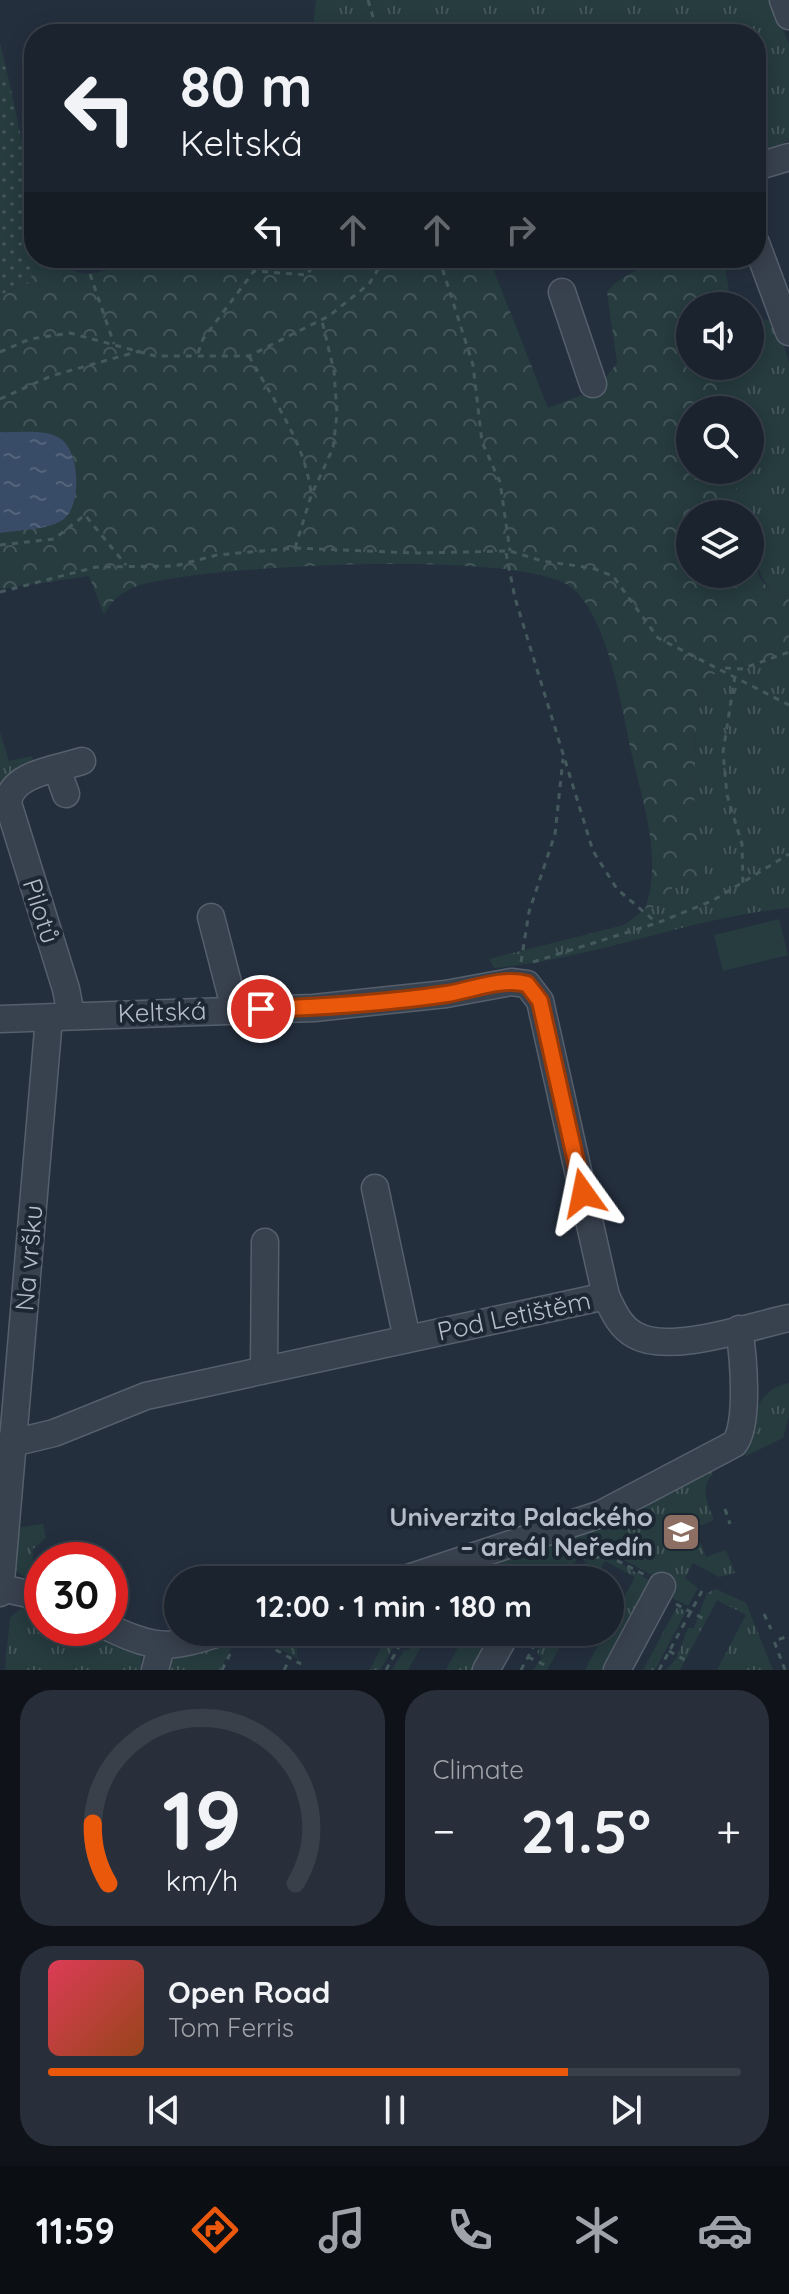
<!DOCTYPE html>
<html lang="en">
<head>
<meta charset="utf-8">
<style>
	body { margin:0; font-family:Quicksand,sans-serif; background:#282f3a; color:#f1f3f6; height:100vh; display:flex; flex-direction:column; font-size:30px; white-space:nowrap }
	* { box-sizing:border-box; margin:0 }
	p { font-size:26px; color:#a0a4aa }
	.icon { flex:none; width:44px; height:44px; fill:none; stroke:currentColor; stroke-width:2; stroke-linecap:round; stroke-linejoin:round }
	.map { position:relative; height:1670px; overflow:hidden }
	.sheet { display:flex; flex-direction:column; gap:20px; padding:20px; background:#0f1319; flex:1 }
	.sheet>* { flex:none }
	.hud { position:absolute; left:24px; top:24px; width:742px; height:244px; border-radius:32px; box-shadow:0 4px 20px #0003,0 0 0 2px #39404a; background:#1b232e; color:#f1f3f6; overflow:hidden }
	.fabs { position:absolute; left:676px; top:292px; display:grid; gap:16px }
	.fabs a { display:grid; place-items:center; width:88px; height:88px; border-radius:50%; background:#1b232e; box-shadow:0 4px 20px #0003,0 0 0 2px #39404a; font-size:40px }
	.speed { position:absolute; left:24px; top:1542px; display:flex; gap:16px; font-size:40px; font-weight:700; text-align:center }
	.speed>* { display:grid; place-content:center; width:104px; height:104px; border-radius:50%; background:#1b232e; box-shadow:0 4px 20px #0003,0 0 0 2px #39404a; line-height:1 }
	.speed .limit { border:12px solid #d22; background:#fff; color:#111 }
	.pin { position:absolute; display:grid; place-items:center; width:68px; height:68px; color:#fff; margin:-34px; border:4px solid #fff; border-radius:50%; box-shadow:0 2px 8px #0007 }
	.me { position:absolute; width:88px; margin:-44px; rotate:348deg; stroke-linejoin:round; filter:drop-shadow(0 0 6px #0008) }
	.turn { display:flex; align-items:center; gap:28px; height:168px; padding:0 24px; font-size:36px }
	.turn .icon { width:104px; height:104px; stroke-width:2.5 }
	.turn b { display:block; font-size:56px; line-height:68px }
	.lanes { display:flex; align-items:center; height:76px; padding:0 24px; background:#0003; justify-content:center; gap:40px; direction:ltr }
	.lanes .off { opacity:.35 }
	.big { font-size:60px; font-weight:700; line-height:1.1 }
	.sheet .widget { flex:1; display:flex; flex-direction:column; justify-content:center; gap:12px; min-width:0; padding:0 28px; border-radius:32px; background:#282f3a }
	.sheet .dial { align-items:center; gap:0 }
	.dial svg { height:208px; overflow:visible; fill:none; stroke:#39404a; stroke-width:7; stroke-linecap:round; text-anchor:middle }
	.dial text { fill:#f1f3f6; stroke:none }
	.song { display:flex; align-items:center; gap:24px }
	.cover { width:96px; height:96px; border-radius:12px; background:linear-gradient(135deg,hsl(350 70% 55%),hsl(20 70% 35%)) }
	.played { height:8px; border-radius:4px; background:linear-gradient(90deg,#ea580c 75%,#39404a 75%) }
	.keys { display:flex; justify-content:space-around; direction:ltr }
	.heat { display:flex; justify-content:space-between; align-items:center; font-size:44px; direction:ltr }
	.sheet .tiles { flex:1; display:grid; gap:20px; grid-template-columns:1fr 1fr }
	.widget:last-child { grid-column:span 2 }
	.trip { position:absolute; left:164px; top:1566px; width:460px; height:80px; border-radius:40px; background:#1b232e; box-shadow:0 4px 20px #0003,0 0 0 2px #39404a; font-weight:700; line-height:80px; text-align:center }
	.menu { display:flex; height:128px; justify-content:space-around; align-items:center; background:#0b0e12; color:#a0a4aa }
	.menu .icon { width:56px; height:56px }
	.menu .current { color:#ea580c }
	.menu b { font-size:36px; color:#f1f3f6 }
	.map>svg:first-child { display:block }
	.grass { fill:url(#grass-tufts) }
	.forest { fill:url(#forest-crowns) }
	.park { fill:url(#park-dots) }
	.pitch { fill:#263c3f }
	.water { fill:url(#water-ripples) }
	.lines { fill:none; stroke-linecap:round; stroke-linejoin:round }
	.minor-casing { stroke:#565f6c; stroke-width:29 }
	.path { stroke:#44595c; stroke-width:3; stroke-dasharray:6 6; stroke-linecap:butt }
	.minor { stroke:#38414e; stroke-width:26 }
	.route-casing { stroke:#983908; stroke-width:20 }
	.route { stroke:#ea580c; stroke-width:14 }
	.labels { text-anchor:middle; stroke-width:8; stroke-linejoin:round; paint-order:stroke }
	.street-label { font-size:26px; fill:#b4bcc9; stroke:#1d2633 }
	.poi-label { font-size:26px; font-weight:bold; fill:#b4bcc9; stroke:#1d2633; text-anchor:end }
</style>
</head>
<body>
<div class="map">
<svg width="789" height="1670" viewBox="0 0 789 1670">
	<defs>
		<pattern id="grass-tufts" width="24" height="20" patternUnits="userSpaceOnUse" patternTransform="scale(2)"><rect width="24" height="20" fill="#263c3f"/><path d="M3 7l-1-3M5 7V3M7 7l1-3M15 17l-1-3M17 17v-4M19 17l1-3" fill="none" stroke="#435659"/></pattern>
		<pattern id="forest-crowns" width="20" height="18" patternUnits="userSpaceOnUse" patternTransform="scale(2)"><rect width="20" height="18" fill="#263c3f"/><path d="M2 6a3 3 0 1 1 6 0M12 15a3 3 0 1 1 6 0" fill="none" stroke="#435659"/></pattern>
		<pattern id="park-dots" width="8" height="8" patternUnits="userSpaceOnUse" patternTransform="scale(2)"><rect width="8" height="8" fill="#263c3f"/><path d="M2 2h.1M6 6h.1" fill="none" stroke="#435659" stroke-width="1.8" stroke-linecap="round"/></pattern>
		<pattern id="water-ripples" width="26" height="14" patternUnits="userSpaceOnUse" patternTransform="scale(2)"><rect width="26" height="14" fill="#394c67"/><path d="M2 4q2-2 4 0t4 0M15 11q2-2 4 0t4 0" fill="none" stroke="#53647b"/></pattern>
	</defs>
	<rect width="100%" height="100%" fill="#242f3e"/>
	<!-- grass -->
	<g class="grass">
		<path d="M316,0h455l18,44v96l-22,11 -11,-2v-115h-444z"/>
		<path d="M762,319l14,4 13,39v234l-13,2c-21,-26 -26,-51 -26,-84h-6l-14,-44h20v-60h-28l8,-44h20v-45z"/>
		<path d="M789,652v256c-101,10 -195,51 -295,60l-5,-9 135,-34 21,-16 26,-7v-15l34,-10 -11,-61 2,-101 8,-31 17,-16 20,1z"/>
		<path d="M0,732l9,29 23,-5 4,14 -36,30z"/>
		<path d="M789,1383v32l-6,23 -37,18 -4,-9c10,-28 15,-58 47,-64z"/>
		<path d="M709,1467l4,7c-14,14 -5,30 1,46l-19,8 11,29 20,-7 9,23 -16,4 -26,-14 -8,15 13,10 -10,18 -20,-10 3,-9c-28,-16 -57,-40 -91,-33l-16,26h-9l5,-9 -55,9h-80z"/>
		<path d="M43,1524l3,14 -13,11v34l-18,-13 1,-42z"/>
		<path d="M587,1559h25l39,22 -48,89h-18l20,-38h5v-9l25,-46 -30,-16 -9,19h-12l-4,-6z"/>
		<path d="M716,1589l30,14 27,67h-56l29,-55 -29,-15 -37,70h-14l10,-11 12,-31h6l13,-35z"/>
		<path d="M26,1604l16,1v23h49l50,23v19h-136l5,-52z"/>
		<path d="M677,1607l9,4 -31,59h-12z"/>
		<path d="M249,1632h89l-41,6v19l6,4 -50,-26 -19,7 -14,28h-54l11,-15z"/>
		<path d="M376,1632h26l-22,38h-10l14,-29z"/>
		<path d="M413,1632h16l-21,38h-16l12,-20h5l7,-14z"/>
		<path d="M461,1632h32l-21,38h-26l16,-30z"/>
		<path d="M568,1632l-21,38h-14l9,-12 -5,-6 11,-19z"/>
	</g>
	<!-- forest -->
	<path class="forest" d="M37,258c19,0 32,16 52,16l79,-16h321l59,150 49,-19 20,-26 -10,-71c26,-32 78,-34 116,-34l9,48h-42v60h40l-8,44h-32v60h40l14,44h-54v60h60v-35l9,38 17,21 13,-2v56l-48,17 -20,-1 -17,16 -8,31 -2,101 12,61 -34,10v15l-27,7c18,-50 -2,-105 -13,-154 -10,-46 -24,-139 -61,-168 -47,-38 -377,-22 -436,0 -15,6 -24,14 -31,28l-15,-39 -89,13v-56l61,-12 -18,-88 -43,-1v-137l29,-12z"/>
	<!-- park -->
	<path class="park" d="M0,43c17,71 34,142 34,215h3l-8,25 -29,12z"/>
	<!-- pitch -->
	<g class="pitch">
		<path d="M779,919l9,36 -65,16 -9,-36z"/>
		<path d="M530,1554l30,17 -5,9h-50l12,-22z"/>
	</g>
	<!-- water -->
	<path class="water" d="M0,432c17,1 46,-4 61,7 20,14 21,71 0,82 -16,9 -43,9 -61,12z"/>
	<g class="lines">
		<!-- minor casing -->
		<g class="minor-casing">
			<g id="minor">
				<path d="M783,0l6,16"/>
				<path d="M756,167l33,-10"/>
				<path d="M756,243l33,89"/>
				<path d="M562,292l31,92"/>
				<path d="M57,769l9,25"/>
				<path d="M211,917l24,93"/>
				<path d="M71,1015l-5,-26 -58,-186c3,-30 50,-34 74,-42"/>
				<path d="M0,1019l314,-11 132,-14 65,-12 16,2 13,17 66,295c7,15 14,31 29,39 34,20 116,-9 154,-17"/>
				<path d="M375,1188l32,151"/>
				<path d="M264,1370l1,-128"/>
				<path d="M0,1446l54,-13 92,-37 460,-100"/>
				<path d="M402,1580l199,-66 133,-70c16,-18 9,-91 5,-115"/>
				<path d="M1,1588l41,9"/>
				<path d="M0,1593l49,-575"/>
				<path d="M110,1628c48,23 62,20 112,4"/>
				<path d="M155,1670l6,-23"/>
				<path d="M486,1670l21,-38"/>
				<path d="M617,1670l45,-84"/>
			</g>
		</g>
		<!-- path -->
		<g class="path">
			<path d="M368,0l10,34"/>
			<path d="M439,258l34,107 9,77 18,40 10,69"/>
			<path d="M90,274l24,70"/>
			<path d="M0,352l30,-13 40,-6 85,23h94l80,-40 40,-32 16,-26"/>
			<path d="M198,353l5,-14 51,-68 53,4 11,-17"/>
			<path d="M249,356c24,44 56,86 62,137"/>
			<path d="M0,399l51,-23 89,-25"/>
			<path d="M0,545l54,-6 31,-24 41,50"/>
			<path d="M295,548l16,-52 22,-48 4,-34 -3,-43 -12,-50"/>
			<path d="M506,553l9,45 78,253 24,38 40,34"/>
			<path d="M0,592l96,-25 79,-1 42,-11 78,-7 122,5 93,-2 32,10 50,7 21,8 45,62 131,67"/>
			<path d="M725,668l16,1 48,-17"/>
			<path d="M735,676l-12,76 4,43 15,49 1,40"/>
			<path d="M521,962l8,-50 26,-78 8,-75"/>
			<path d="M533,962l124,-39 55,-22 77,-47"/>
			<path d="M725,1509l5,15"/>
			<path d="M368,1580l11,-4"/>
			<path d="M570,1580l15,-23 27,1 33,17"/>
			<path d="M676,1604l30,16"/>
			<path d="M764,1614l7,15"/>
			<path d="M405,1635l18,9"/>
			<path d="M244,1639l7,-3 50,28"/>
			<path d="M364,1639l2,-7"/>
			<path d="M536,1642l6,-10"/>
			<path d="M669,1651l16,9"/>
			<path d="M528,1657l21,10"/>
			<path d="M222,1670l9,-18"/>
			<path d="M284,1670l6,-11"/>
			<path d="M386,1670l21,-38"/>
			<path d="M521,1670l15,-28 -8,-4"/>
			<path d="M659,1670l43,-79"/>
			<path d="M785,1670l-11,-29 15,-5"/>
		</g>
		<!-- minor -->
		<use href="#minor" class="minor"/>
	</g>
	<g class="lines">
		<!-- route casing -->
		<g class="route-casing">
			<path id="route" d="M261,1009c62,-2 125,-6 186,-15 25,-4 55,-17 80,-10l13,17 43,192"/>
		</g>
		<!-- route -->
		<use href="#route" class="route"/>
	</g>
	<!-- icons -->
	<defs>
		<g id="university-square" transform="scale(2)"><rect x="-9" y="-9" width="18" height="18" rx="4" fill="#8d6e63" stroke="#1d2633"/><path d="M0-5L7-2L0 1L-7-2ZM-4 1L0 2.5L4 1V4Q0 6-4 4Z" fill="#fff"/></g>
	</defs>
	<g fill-rule="evenodd">
		<use href="#university-square" x="681" y="1532"/>
	</g>
	<g class="labels">
		<!-- street labels -->
		<g class="street-label">
			<text transform="translate(41 911) rotate(72)" y="9">Pilotů</text>
			<text transform="translate(162 1012) rotate(-2)" y="9">Keltská</text>
			<text transform="translate(29 1258) rotate(-85)" y="9">Na vršku</text>
			<text transform="translate(514 1316) rotate(-12)" y="9">Pod Letištěm</text>
		</g>
		<!-- poi labels -->
		<g class="poi-label">
			<text x="653" y="1526">Univerzita Palackého<tspan x="653" dy="30">– areál Neředín</tspan></text>
		</g>
	</g>
</svg>
<div class="fabs">
<a><svg class="icon" aria-label="sound" viewBox="0 0 24 24"><path d="M4 9h4l5-4v14l-5-4H4zM17 9q2 3 0 6"/></svg></a>
<a><svg class="icon" aria-label="search" viewBox="0 0 24 24"><circle cx="10" cy="10" r="6"/><path d="M15 15l6 6"/></svg></a>
<a><svg class="icon" aria-label="layers" viewBox="0 0 24 24"><path d="M12 4l9 5-9 5-9-5zM3 14l9 5 9-5"/></svg></a>
</div>
<div class="speed"><div class="limit">30</div></div>
<div class="pin" style="left:261px;top:1009px;background:#d93025"><svg class="icon" aria-label="arrive" viewBox="0 0 24 24"><path d="M6 21V4h12l-3 4 3 4H6"/></svg></div>
<svg class="me" style="left:583px;top:1193px" viewBox="-20 -20 40 40"><path d="M0-17L14 15 0 8-14 15z" fill="#ea580c" stroke="#fff" stroke-width="4"/></svg>
<div class="trip">12:00 · 1 min · 180 m</div>
<div class="hud">
<div class="turn"><svg class="icon" aria-label="left" viewBox="0 0 24 24"><path d="M17 20v-9H6M10 6l-5 5 5 5"/></svg><div><b>80 m</b>Keltská</div></div>
<div class="lanes"><svg class="icon" aria-label="left" viewBox="0 0 24 24"><path d="M17 20v-9H6M10 6l-5 5 5 5"/></svg><svg class="icon off" aria-label="ahead" viewBox="0 0 24 24"><path d="M12 20V5M6 11l6-6 6 6"/></svg><svg class="icon off" aria-label="ahead" viewBox="0 0 24 24"><path d="M12 20V5M6 11l6-6 6 6"/></svg><svg class="icon off" aria-label="right" viewBox="0 0 24 24"><path d="M7 20v-9h11M14 6l5 5-5 5"/></svg></div>
</div>
</div>
<section class="sheet">
<div class="tiles">
<div class="widget dial"><svg viewBox="0 0 100 80">
<path d="M14 69A42 42 0 1 1 86 69"/>
<path d="M14 69A42 42 0 0 1 8 46" stroke="#ea580c"/>
<text x="50" y="56" font-size="32" font-weight="700">19</text>
<text x="50" y="72" font-size="11">km/h</text>
</svg></div>
<div class="widget"><p>Climate</p>
<div class="heat"><a>−</a><b class="big">21.5°</b><a>+</a></div>
</div>
<div class="widget">
<div class="song"><i class="cover"></i><div><b>Open Road</b><p>Tom Ferris</p></div></div>
<div class="played"></div>
<div class="keys"><svg class="icon" aria-label="previous" viewBox="0 0 24 24"><path d="M18 5L8 12l10 7zM5 5v14"/></svg><svg class="icon" aria-label="pause" viewBox="0 0 24 24"><path d="M8 5v14M16 5v14"/></svg><svg class="icon" aria-label="next" viewBox="0 0 24 24"><path d="M6 5l10 7-10 7zM19 5v14"/></svg></div>
</div>
</div>
</section>
<nav class="menu">
<b>11:59</b>
<svg class="icon current" aria-label="directions" viewBox="0 0 24 24"><path d="M12 3l9 9-9 9-9-9zM9 14v-3h6M13 9l2 2-2 2"/></svg>
<svg class="icon" aria-label="music" viewBox="0 0 24 24"><path d="M9 18V5l10-2v13"/><circle cx="6" cy="18" r="3"/><circle cx="16" cy="16" r="3"/></svg>
<svg class="icon" aria-label="phone" viewBox="0 0 24 24"><path d="M5 4h4l2 5-3 2q2 4 5 5l2-3 5 2v4C11 20 4 13 5 4z"/></svg>
<svg class="icon" aria-label="climate" viewBox="0 0 24 24"><path d="M12 3v18M4 7l16 10M4 17L20 7"/></svg>
<svg class="icon" aria-label="car" viewBox="0 0 24 24"><path d="M5 17H2v-5l4-1 3-4h7l3 4 3 1v5h-3M9 17h6M6 11h13"/><circle cx="7" cy="17" r="2"/><circle cx="17" cy="17" r="2"/></svg>
</nav>
</body>
</html>
